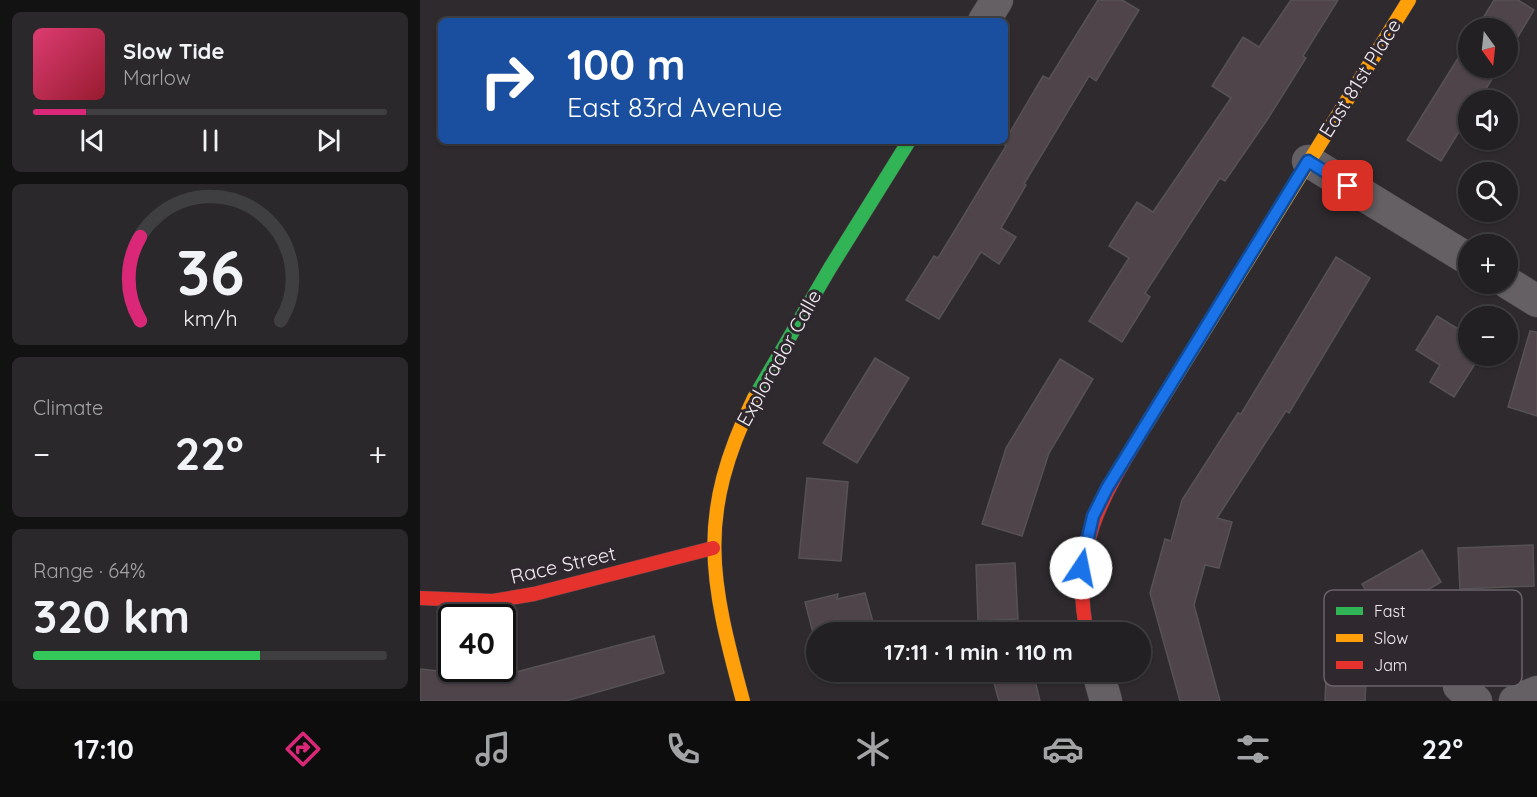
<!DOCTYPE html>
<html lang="en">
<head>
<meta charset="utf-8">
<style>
	body { margin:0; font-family:Quicksand,sans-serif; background:#2a282a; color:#f1f3f6; height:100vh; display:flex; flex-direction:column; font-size:22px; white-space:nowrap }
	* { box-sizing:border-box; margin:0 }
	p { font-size:20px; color:#a2a3a5 }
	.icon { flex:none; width:33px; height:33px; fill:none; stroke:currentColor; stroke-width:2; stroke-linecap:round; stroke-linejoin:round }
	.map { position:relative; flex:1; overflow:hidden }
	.details { display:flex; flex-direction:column; gap:12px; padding:12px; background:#131213; width:420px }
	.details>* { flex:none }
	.top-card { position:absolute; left:18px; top:18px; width:570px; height:126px; border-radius:9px; box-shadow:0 2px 4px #0004,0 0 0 2px #3f3e40; background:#1a4fa0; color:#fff; overflow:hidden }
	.needle { width:39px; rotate:165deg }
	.tools { position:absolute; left:1038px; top:18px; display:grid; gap:12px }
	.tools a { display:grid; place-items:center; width:60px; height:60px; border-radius:50%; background:#222022; box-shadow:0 2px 4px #0004,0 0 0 2px #3f3e40; font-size:30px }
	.speed { position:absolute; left:18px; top:604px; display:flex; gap:12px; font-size:30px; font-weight:700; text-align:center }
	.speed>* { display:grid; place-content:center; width:78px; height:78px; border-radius:50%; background:#222022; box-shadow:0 2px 4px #0004,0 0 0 2px #3f3e40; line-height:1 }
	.speed .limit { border:3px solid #111; border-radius:9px; background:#fff; color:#111 }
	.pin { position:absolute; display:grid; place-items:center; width:51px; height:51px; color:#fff; margin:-26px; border-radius:12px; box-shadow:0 3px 9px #0006 }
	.me { position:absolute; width:66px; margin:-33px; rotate:11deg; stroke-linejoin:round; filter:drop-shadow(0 0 4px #0008) }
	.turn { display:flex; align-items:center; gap:21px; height:126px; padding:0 30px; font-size:27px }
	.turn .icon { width:78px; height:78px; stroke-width:2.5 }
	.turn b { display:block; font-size:42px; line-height:51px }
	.big { font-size:45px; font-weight:800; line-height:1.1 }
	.details .tile { flex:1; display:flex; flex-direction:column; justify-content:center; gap:9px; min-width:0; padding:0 21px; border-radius:9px; background:#2a282a }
	.details .dial { align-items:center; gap:0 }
	.dial svg { height:156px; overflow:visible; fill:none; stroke:#3f3e40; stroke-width:7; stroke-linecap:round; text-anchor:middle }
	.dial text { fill:#f1f3f6; stroke:none }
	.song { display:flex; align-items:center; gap:18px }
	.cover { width:72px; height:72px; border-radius:9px; background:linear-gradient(135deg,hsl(340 70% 55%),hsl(350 70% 35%)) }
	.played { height:6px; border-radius:3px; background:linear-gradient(90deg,#db2777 15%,#3f3e40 15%) }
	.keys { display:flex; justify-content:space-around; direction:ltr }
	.heat { display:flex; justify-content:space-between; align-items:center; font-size:33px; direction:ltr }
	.charge { height:9px; border-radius:4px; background:linear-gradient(90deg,#34c759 64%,#3f3e40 0) }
	.trip { position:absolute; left:386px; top:622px; width:345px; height:60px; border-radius:30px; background:#222022; box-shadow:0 2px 4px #0004,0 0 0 2px #3f3e40; font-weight:800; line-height:60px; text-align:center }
	.tabs { display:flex; height:96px; justify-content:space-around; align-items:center; background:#0e0d0e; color:#a2a3a5 }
	.tabs .icon { width:42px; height:42px }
	.tabs .on { color:#db2777 }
	.tabs b { font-size:27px; color:#f1f3f6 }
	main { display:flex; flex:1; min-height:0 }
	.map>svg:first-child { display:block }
	.building { fill:#50444b; stroke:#565254; stroke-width:1.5 }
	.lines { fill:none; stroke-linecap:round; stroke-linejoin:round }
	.street-casing { stroke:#4b474a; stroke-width:33 }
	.fast-casing { stroke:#4b474a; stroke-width:15 }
	.slow-casing { stroke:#4b474a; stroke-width:15 }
	.jam-casing { stroke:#4b474a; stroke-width:15 }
	.street { stroke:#646064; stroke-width:32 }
	.fast { stroke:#30b455; stroke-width:14 }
	.slow { stroke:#ff9f0a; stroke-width:14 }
	.jam { stroke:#e5322d; stroke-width:14 }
	.route-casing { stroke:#114b97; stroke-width:15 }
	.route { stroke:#1a73e8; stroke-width:10 }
	.labels { text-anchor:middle; stroke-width:6; stroke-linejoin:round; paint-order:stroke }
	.street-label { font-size:20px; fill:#f2edf2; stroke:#30282f }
	.key { fill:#30282f; stroke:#6a636a; stroke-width:1.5 }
	.key-label { font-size:16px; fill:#f2edf2 }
</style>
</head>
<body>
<main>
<section class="details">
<div class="tile">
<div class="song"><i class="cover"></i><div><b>Slow Tide</b><p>Marlow</p></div></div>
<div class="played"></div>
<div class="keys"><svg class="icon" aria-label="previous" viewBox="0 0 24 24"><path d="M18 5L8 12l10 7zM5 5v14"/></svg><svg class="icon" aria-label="pause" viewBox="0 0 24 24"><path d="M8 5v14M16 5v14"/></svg><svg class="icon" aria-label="next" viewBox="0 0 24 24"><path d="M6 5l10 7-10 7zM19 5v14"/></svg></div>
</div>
<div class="tile dial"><svg viewBox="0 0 100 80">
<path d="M14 69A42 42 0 1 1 86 69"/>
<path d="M14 69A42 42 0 0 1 14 26" stroke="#db2777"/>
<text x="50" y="56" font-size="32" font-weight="700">36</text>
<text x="50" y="72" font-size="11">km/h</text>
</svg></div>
<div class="tile"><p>Climate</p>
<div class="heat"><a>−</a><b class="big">22°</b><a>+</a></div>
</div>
<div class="tile"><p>Range · 64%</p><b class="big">320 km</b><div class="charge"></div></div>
</section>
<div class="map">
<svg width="1117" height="701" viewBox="0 0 1117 701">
	<rect width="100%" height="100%" fill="#2e2a2e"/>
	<!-- building -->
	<g class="building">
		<path d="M678,0h24l17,10 -43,71 -7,-5 -65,108 2,1 -25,43 15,9 -17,27 -18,-12 -42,67 -33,-19 28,-44 4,2 68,-112 -3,-2 40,-68 6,3z"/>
		<path d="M871,0h47l-35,56 3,2 -39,62 -42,61 -5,-3 -75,115 5,4 -28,45 -33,-21 40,-63 -20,-12 28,-44 16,10 78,-114 -19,-12 31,-49 16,10z"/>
		<path d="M1074,0h24l16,10 -26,43v-25h-31z"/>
		<path d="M1048,42v26h31l-20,32h-11v17l-27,44 -34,-21z"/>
		<path d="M916,257l34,21 -81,135 -3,-2 -69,107 15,4 -13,46 -14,-3 -11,40 26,96h-40l-30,-108 15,-54 6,2 11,-41 56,-87 3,1z"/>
		<path d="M1017,316l31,19v21h12l-26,41 -24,-15 10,-17 -24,-15z"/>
		<path d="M1110,331l7,1v84l-29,-9z"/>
		<path d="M455,358l34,20 -52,85 -34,-20z"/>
		<path d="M640,359l33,20 -44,74 -27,83 -40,-12 24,-76z"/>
		<path d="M387,478l41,4 -7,79 -42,-3z"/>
		<path d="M1113,545l1,41 -74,3 -2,-41z"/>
		<path d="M1002,550l19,32 -59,35 -20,-33z"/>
		<path d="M595,563l3,56 -40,2 -2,-56z"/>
		<path d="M445,593l11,40h-63l-8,-31 33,-8 -1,5z"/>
		<path d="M908,635l40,1 -3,65h-40z"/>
		<path d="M234,636l10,37 -80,23 -19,5h-145v-32l77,8z"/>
		<path d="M571,672h42l7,29h-41z"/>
	</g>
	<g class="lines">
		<!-- street casing -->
		<g class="street-casing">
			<g id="street">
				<path d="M564,21l13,-21"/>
				<path d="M888,161l160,98"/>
				<path d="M1088,283l29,18"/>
				<path d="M678,672l8,29"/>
				<path d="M1039,686l17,15"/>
				<path d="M1095,701l22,-9"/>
			</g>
		</g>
		<!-- fast casing -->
		<g class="fast-casing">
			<path id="fast" d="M334,398l76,-130 79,-127"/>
		</g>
		<!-- slow casing -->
		<g class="slow-casing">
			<g id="slow">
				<path d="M726,425l263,-425"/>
				<path d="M323,701c-33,-122 -47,-185 11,-303"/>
			</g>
		</g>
		<!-- jam casing -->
		<g class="jam-casing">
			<g id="jam">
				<path d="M0,598l73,3 41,-7 179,-46"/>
				<path d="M667,633c-18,-85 16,-138 59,-208"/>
			</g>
		</g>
		<!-- street -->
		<use href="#street" class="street"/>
		<!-- fast -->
		<use href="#fast" class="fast"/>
		<!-- slow -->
		<use href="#slow" class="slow"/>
		<!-- jam -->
		<use href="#jam" class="jam"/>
	</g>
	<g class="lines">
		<!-- route casing -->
		<g class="route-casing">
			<path id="route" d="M661,568l12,-52 14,-28 201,-327 40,25"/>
		</g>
		<!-- route -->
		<use href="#route" class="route"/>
	</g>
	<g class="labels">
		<!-- street labels -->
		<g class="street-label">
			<text transform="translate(940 78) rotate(-58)" y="7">East 81st Place</text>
			<text transform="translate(359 358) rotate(-61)" y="7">Explorador Calle</text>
			<text transform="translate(143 565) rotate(-13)" y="7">Race Street</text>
		</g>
	</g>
	<!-- legend -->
	<rect x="904" y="590" width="198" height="96" rx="9" class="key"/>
	<rect x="916" y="607" width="27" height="8" fill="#30b455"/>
	<rect x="916" y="634" width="27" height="8" fill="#ff9f0a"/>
	<rect x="916" y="661" width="27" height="8" fill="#e5322d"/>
	<g class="key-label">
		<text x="954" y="617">Fast</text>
		<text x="954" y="644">Slow</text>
		<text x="954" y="671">Jam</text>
	</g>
</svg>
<div class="tools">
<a><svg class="needle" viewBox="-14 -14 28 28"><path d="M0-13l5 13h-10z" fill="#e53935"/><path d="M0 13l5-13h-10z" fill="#a2a3a5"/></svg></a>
<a><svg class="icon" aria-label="sound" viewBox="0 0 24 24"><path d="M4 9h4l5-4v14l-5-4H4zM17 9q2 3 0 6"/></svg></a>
<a><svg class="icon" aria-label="search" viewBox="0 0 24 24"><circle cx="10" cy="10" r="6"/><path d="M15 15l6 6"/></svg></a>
<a>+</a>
<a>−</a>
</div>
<div class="speed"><div class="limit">40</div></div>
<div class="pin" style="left:928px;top:186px;background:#d93025"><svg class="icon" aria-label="arrive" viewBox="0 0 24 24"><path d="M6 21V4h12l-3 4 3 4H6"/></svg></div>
<svg class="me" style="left:661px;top:568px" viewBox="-20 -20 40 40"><circle r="19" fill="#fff"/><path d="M0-13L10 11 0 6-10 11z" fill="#1a73e8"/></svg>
<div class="trip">17:11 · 1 min · 110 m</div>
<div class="top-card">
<div class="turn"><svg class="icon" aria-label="right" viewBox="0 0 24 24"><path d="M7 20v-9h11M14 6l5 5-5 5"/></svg><div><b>100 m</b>East 83rd Avenue</div></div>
</div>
</div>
</main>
<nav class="tabs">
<b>17:10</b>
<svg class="icon on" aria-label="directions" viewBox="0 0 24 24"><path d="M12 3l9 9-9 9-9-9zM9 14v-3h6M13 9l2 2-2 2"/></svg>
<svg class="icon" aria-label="music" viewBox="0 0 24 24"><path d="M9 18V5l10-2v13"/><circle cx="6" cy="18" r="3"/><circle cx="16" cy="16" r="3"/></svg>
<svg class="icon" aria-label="phone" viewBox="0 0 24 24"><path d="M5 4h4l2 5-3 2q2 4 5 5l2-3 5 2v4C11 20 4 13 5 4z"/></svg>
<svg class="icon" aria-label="climate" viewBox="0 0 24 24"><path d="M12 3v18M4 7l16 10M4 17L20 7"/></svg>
<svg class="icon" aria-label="car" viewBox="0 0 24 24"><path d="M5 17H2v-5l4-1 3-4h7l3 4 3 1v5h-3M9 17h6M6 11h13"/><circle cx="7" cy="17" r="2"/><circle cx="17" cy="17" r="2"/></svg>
<svg class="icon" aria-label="filters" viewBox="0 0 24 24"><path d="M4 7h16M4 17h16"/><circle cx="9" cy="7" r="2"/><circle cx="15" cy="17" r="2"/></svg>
<b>22°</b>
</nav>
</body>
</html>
